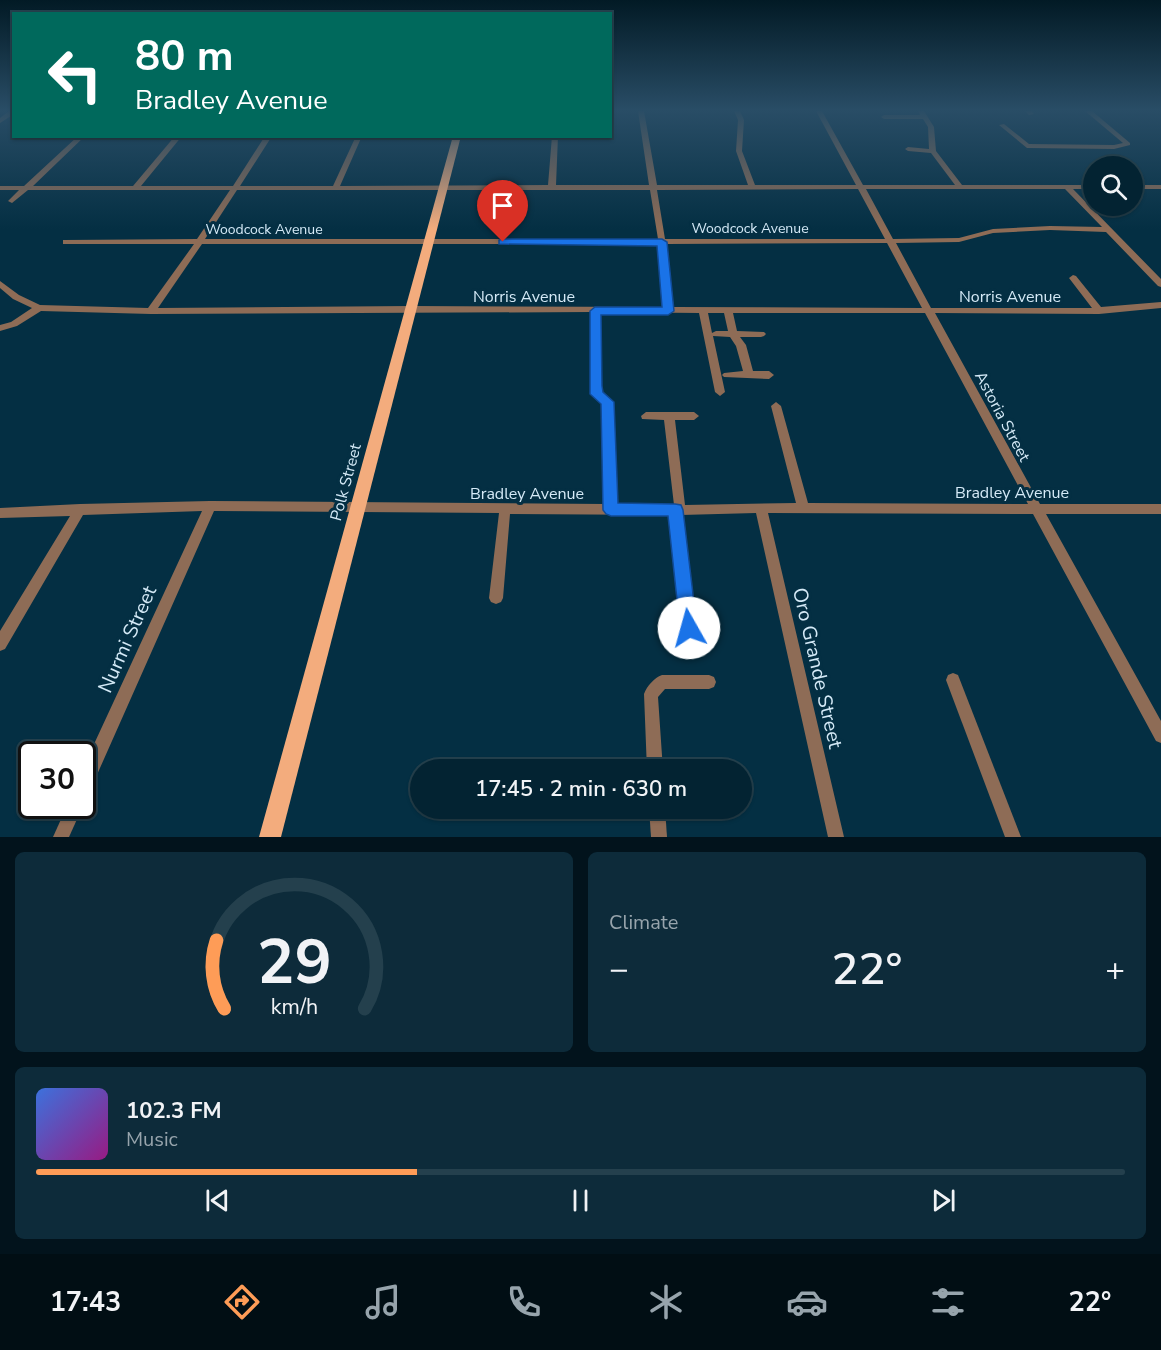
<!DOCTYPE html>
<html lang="en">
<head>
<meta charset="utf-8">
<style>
	body { margin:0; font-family:"Nunito Sans",sans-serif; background:#0d2b3a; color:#f1f3f6; height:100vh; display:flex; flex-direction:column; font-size:22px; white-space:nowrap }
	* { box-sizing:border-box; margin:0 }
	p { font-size:20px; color:#97a4ac }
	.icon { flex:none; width:33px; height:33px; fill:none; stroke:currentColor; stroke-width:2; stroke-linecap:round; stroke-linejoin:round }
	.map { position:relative; height:837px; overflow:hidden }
	.side { display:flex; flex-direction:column; gap:15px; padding:15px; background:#02131c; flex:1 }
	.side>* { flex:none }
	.banner { position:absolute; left:12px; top:12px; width:600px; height:126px; border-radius:0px; box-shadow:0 2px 4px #0004,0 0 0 2px #24404d; background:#00695c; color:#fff; overflow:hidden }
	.controls { position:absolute; left:1083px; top:156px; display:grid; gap:12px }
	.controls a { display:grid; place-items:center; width:60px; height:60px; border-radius:50%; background:#032332; box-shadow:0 2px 4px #0004,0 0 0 2px #24404d; font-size:30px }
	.speed { position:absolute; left:18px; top:741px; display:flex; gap:12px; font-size:30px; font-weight:700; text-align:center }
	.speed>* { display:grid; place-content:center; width:78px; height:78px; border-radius:50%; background:#032332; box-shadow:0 2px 4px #0004,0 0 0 2px #24404d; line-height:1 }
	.speed .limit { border:3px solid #111; border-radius:9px; background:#fff; color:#111 }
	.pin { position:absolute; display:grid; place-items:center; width:51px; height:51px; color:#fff; margin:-62px -26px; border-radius:50% 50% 50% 0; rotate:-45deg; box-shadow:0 0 6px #0007 }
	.pin .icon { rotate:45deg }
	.me { position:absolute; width:66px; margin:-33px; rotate:353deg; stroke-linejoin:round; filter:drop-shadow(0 0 4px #0008) }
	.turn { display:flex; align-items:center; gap:21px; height:126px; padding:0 24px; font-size:27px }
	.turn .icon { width:78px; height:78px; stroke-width:2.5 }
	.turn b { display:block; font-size:42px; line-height:51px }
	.big { font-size:45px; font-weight:600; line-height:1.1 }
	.side .widget { flex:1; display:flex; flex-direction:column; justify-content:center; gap:9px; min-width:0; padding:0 21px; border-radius:9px; background:#0d2b3a }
	.side .dial { align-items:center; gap:0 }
	.dial svg { height:156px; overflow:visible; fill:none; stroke:#24404d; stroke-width:7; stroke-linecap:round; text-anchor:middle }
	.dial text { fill:#f1f3f6; stroke:none }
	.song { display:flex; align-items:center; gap:18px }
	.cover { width:72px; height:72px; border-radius:9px; background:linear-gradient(135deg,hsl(220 70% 55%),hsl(310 70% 35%)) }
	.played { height:6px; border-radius:3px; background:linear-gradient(90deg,#fe9c57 35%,#24404d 35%) }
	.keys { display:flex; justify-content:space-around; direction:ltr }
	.heat { display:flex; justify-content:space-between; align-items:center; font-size:33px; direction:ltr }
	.side .tiles { flex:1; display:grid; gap:15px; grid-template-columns:1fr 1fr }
	.widget:last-child { grid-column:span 2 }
	.trip { position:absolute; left:410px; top:759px; width:342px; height:60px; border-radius:30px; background:#032332; box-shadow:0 2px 4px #0004,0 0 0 2px #24404d; font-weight:600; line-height:60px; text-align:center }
	.dock { display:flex; height:96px; justify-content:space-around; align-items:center; background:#010e14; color:#97a4ac }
	.dock .icon { width:42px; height:42px }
	.dock .current { color:#fe9c57 }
	.dock b { font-size:27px; color:#f1f3f6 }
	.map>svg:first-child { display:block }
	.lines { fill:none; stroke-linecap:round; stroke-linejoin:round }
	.minor { fill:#8e6c56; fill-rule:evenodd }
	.major { fill:#f3ac7d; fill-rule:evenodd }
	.route { fill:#1a73e8; stroke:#114b97; stroke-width:1.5 }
	.labels { text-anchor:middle; stroke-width:6; stroke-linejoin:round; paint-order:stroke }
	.far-street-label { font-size:14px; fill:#d5eaf7; stroke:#042f43 }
	.street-label { font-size:16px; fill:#d5eaf7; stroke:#042f43 }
	.near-street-label { font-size:20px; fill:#d5eaf7; stroke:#042f43 }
</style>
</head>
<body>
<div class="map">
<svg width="1161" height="837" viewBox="0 0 1161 837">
	<rect width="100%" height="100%" fill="#042f43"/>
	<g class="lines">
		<!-- minor -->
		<g class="minor">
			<path d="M9,111h5v3l-14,9v-5z"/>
			<path d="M638,111h6l13,74h91l-12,-34 2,-31 -4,-9h6l4,9 -2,31 13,34h101l-40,-74h6l41,74h92l-24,-32 -23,-2 -3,-2 3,-2 21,2 -1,-22 -5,-8h-39l-3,-2 3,-2h36l-2,-4h6l10,16 2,24 26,34h132v4h-21l88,90v8l-3,-1 -52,-54 -56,-2 -57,3 -34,9 -63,1 35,65h161l-23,-30 4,-3 3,1 25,31 60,-5v6l-62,6 -164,-1 105,191h121v10h-115l115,207v22l-5,-2 -123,-227 -265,-1 76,324h-16l-72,-324 -75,2 17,136 -2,5 -5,2 -5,-2 -2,-5 -14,-136 -160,-1 -7,84 -2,4 -5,2 -5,-2 -2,-4 10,-85 -285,-2 -126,284 -6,2v-27l120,-259 -119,4 -78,134 -5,2v-20l70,-115 -70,2v-10l80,-4 130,-3 395,3 -3,-100 -11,-10v-82l-440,2 -110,-3 -24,15 -17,5v-6l11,-3 21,-14 -19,-9 -13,-11v-7l19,14 21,10 108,3 46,-64h-131v-4l134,-1 33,-49h-202l-16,13 -4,-2 11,-11h-19v-4h24l54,-50h7l-52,50h100l42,-50h7l-41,50h92l32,-50h7l-32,50h93l23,-50h6l-22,50 208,-1 4,-49h6l-2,49h93zM858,189l27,50h-220l-8,-49zM866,189h199l37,38 -52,-1 -57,3 -34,9 -66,1zM237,190h413l8,49h-453zM887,243l35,65 -250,-1 -6,-63zM202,244h456l5,63 -252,-1 -253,2zM600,312l99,1 16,79 5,4 5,-4 -12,-56 17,1 6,9 7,25 -19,2 -2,2 2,2 45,2 5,-4 -5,-4h-16l-7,-26 -6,-8h21l3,-1 2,-2 -2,-2 -27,-1 -4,-18h192l103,191 -220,-1 -27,-97 -5,-4 -5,4 25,97 -111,2 -10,-85h19l5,-4 -5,-4h-48l-5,4 1,3 22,1 10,85 -57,-1 -5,-102 -11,-10zM708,313h16l4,18h-12l-4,2z"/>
			<path d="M1025,111h7l2,3 -5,1z"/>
			<path d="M1085,111h7l38,32v2l-16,4 -87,-1 -28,-23 5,-1 25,20 85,1 9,-2z"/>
			<rect x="1132" y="185" width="29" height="4"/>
			<path d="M953,673l5,2 63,162h-16l-59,-157 2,-5z"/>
			<path d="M662,675h47l5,2 2,5 -2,5 -5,2h-44l-7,8 5,73h-16l-3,-76c3,-8 10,-16 18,-19z"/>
			<path d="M82,805l1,1 -14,31h-16l14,-31z"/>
			<path d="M649,808h16l2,29h-16z"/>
		</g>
		<!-- major -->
		<path class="major" d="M453,136h8l-180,701h-22z"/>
	</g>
	<!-- sky -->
	<linearGradient id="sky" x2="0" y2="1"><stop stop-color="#021a25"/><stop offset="0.48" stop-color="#294d66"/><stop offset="1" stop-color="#294d66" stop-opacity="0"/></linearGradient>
	<rect width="1161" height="229" fill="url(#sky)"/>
	<!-- route -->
	<path class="route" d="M503,239h159l5,3 7,69 -6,4h-67l1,71 1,6 11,10 4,101 57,1 6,1 2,5 14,118 -2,6 -6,2 -7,-2 -2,-6 -12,-112h-57l-5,-2 -3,-4 -2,-106 -11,-10v-83l5,-4h67l-5,-61 -158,-2v-4z"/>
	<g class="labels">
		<!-- far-street labels -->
		<g class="far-street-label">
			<text x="750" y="233">Woodcock Avenue</text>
			<text x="264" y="234">Woodcock Avenue</text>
		</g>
		<!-- street labels -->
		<g class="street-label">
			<text x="524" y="302">Norris Avenue</text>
			<text x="1010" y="302">Norris Avenue</text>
			<text transform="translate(1003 416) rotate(62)" y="6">Astoria Street</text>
			<text transform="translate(345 482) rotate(-75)" y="6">Polk Street</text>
			<text x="1012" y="498">Bradley Avenue</text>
			<text x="527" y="499">Bradley Avenue</text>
		</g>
		<!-- near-street labels -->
		<g class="near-street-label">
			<text transform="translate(127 639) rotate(-66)" y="7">Nurmi Street</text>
			<text transform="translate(818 668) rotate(77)" y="7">Oro Grande Street</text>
		</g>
	</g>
</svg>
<div class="controls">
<a><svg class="icon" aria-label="search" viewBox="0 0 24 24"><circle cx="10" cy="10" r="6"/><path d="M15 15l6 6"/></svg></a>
</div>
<div class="speed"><div class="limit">30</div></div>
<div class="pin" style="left:503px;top:242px;background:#d93025"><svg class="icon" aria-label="arrive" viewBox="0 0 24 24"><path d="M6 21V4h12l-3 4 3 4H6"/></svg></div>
<svg class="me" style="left:689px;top:628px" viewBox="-20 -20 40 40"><circle r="19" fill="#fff"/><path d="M0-13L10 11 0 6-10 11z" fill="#1a73e8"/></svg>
<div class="trip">17:45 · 2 min · 630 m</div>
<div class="banner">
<div class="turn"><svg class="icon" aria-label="left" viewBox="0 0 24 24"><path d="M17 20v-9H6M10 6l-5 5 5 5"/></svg><div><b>80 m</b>Bradley Avenue</div></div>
</div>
</div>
<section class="side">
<div class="tiles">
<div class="widget dial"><svg viewBox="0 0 100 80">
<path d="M14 69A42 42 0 1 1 86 69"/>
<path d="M14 69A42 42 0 0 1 10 34" stroke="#fe9c57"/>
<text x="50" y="56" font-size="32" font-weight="700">29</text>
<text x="50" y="72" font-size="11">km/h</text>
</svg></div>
<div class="widget"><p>Climate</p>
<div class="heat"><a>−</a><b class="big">22°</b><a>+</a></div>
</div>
<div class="widget">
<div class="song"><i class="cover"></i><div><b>102.3 FM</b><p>Music</p></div></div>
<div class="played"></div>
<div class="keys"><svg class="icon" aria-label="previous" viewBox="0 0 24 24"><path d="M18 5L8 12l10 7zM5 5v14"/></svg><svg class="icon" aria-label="pause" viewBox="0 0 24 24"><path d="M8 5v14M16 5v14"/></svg><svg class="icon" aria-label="next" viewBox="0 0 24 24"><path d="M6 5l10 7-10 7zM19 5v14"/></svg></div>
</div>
</div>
</section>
<nav class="dock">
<b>17:43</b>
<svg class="icon current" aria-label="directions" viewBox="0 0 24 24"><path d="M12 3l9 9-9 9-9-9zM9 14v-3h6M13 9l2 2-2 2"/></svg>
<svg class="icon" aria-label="music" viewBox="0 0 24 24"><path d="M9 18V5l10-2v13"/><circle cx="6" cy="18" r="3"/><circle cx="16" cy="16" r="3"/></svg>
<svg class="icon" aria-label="phone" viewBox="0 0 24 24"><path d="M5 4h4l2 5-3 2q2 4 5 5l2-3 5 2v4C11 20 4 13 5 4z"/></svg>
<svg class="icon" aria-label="climate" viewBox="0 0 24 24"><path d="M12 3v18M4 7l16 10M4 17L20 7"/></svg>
<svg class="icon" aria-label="car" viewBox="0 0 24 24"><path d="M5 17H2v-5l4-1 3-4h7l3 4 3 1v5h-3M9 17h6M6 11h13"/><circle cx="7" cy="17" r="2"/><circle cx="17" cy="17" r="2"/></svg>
<svg class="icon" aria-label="filters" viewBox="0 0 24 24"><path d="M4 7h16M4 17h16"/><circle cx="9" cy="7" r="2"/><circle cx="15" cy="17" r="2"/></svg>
<b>22°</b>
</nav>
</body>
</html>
